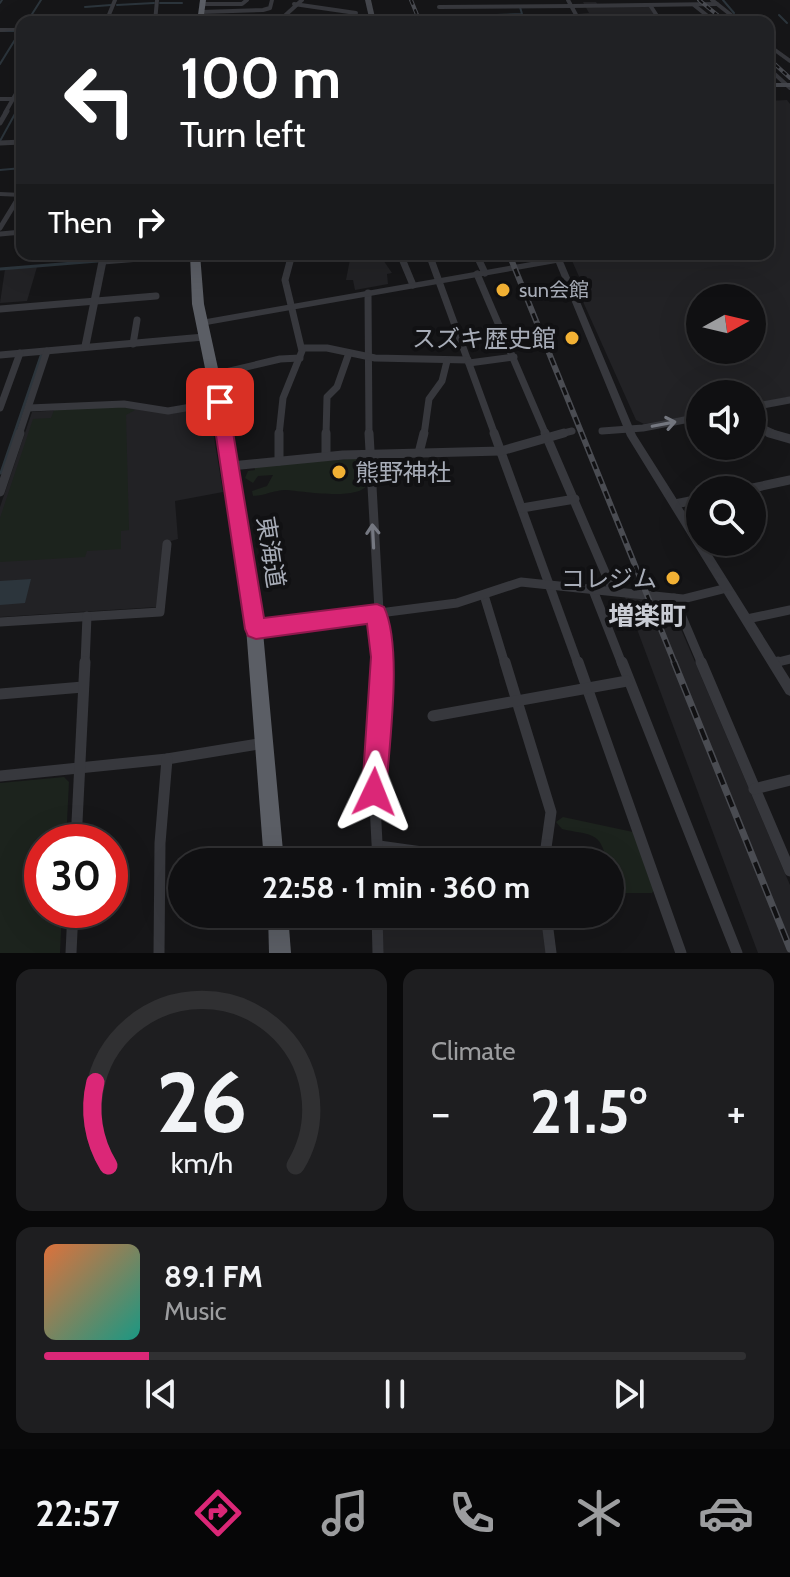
<!DOCTYPE html>
<html lang="en">
<head>
<meta charset="utf-8">
<style>
  body { margin:0; font-family:Cabin,"Noto Sans JP",sans-serif; background:#1e1e20; color:#f1f3f6; height:100vh; display:flex; flex-direction:column; font-size:30px; white-space:nowrap }
  * { box-sizing:border-box; margin:0 }
  p { font-size:26px; color:#9c9d9f }
  .icon { flex:none; width:44px; height:44px; fill:none; stroke:currentColor; stroke-width:2; stroke-linecap:round; stroke-linejoin:round }
  .map { position:relative; height:953px; overflow:hidden }
  .panel { display:flex; flex-direction:column; gap:16px; padding:16px; background:#09090a; flex:1 }
  .panel>* { flex:none }
  .hud { position:absolute; left:16px; top:16px; width:758px; height:244px; border-radius:16px; box-shadow:0 8px 32px #0002,0 0 0 2px #303032; background:#202124; color:#fff; overflow:hidden }
  .needle { width:52px; rotate:82deg }
  .controls { position:absolute; left:686px; top:284px; display:grid; gap:16px }
  .controls a { display:grid; place-items:center; width:80px; height:80px; border-radius:50%; background:#101012; box-shadow:0 8px 32px #0002,0 0 0 2px #303032; font-size:40px }
  .speed { position:absolute; left:24px; top:824px; display:flex; gap:16px; font-size:40px; font-weight:700; text-align:center }
  .speed>* { display:grid; place-content:center; width:104px; height:104px; border-radius:50%; background:#101012; box-shadow:0 8px 32px #0002,0 0 0 2px #303032; line-height:1 }
  .speed .limit { border:12px solid #d22; background:#fff; color:#111 }
  .pin { position:absolute; display:grid; place-items:center; width:68px; height:68px; color:#fff; margin:-34px; border-radius:16px; box-shadow:0 4px 12px #0006 }
  .me { position:absolute; width:88px; margin:-44px; rotate:2deg; stroke-linejoin:round; filter:drop-shadow(0 0 6px #0008) }
  .turn { display:flex; align-items:center; gap:28px; height:168px; padding:0 32px; font-size:36px }
  .turn .icon { width:104px; height:104px; stroke-width:2.5 }
  .turn b { display:block; font-size:56px; line-height:68px }
  .then { display:flex; align-items:center; height:76px; padding:0 32px; background:#0003; gap:16px; font-size:30px }
  .big { font-size:60px; font-weight:700; line-height:1.1 }
  .panel .tile { flex:1; display:flex; flex-direction:column; justify-content:center; gap:12px; min-width:0; padding:0 28px; border-radius:16px; background:#1e1e20 }
  .panel .dial { align-items:center; gap:0 }
  .dial svg { height:208px; overflow:visible; fill:none; stroke:#303032; stroke-width:7; stroke-linecap:round; text-anchor:middle }
  .dial text { fill:#f1f3f6; stroke:none }
  .song { display:flex; align-items:center; gap:24px }
  .cover { width:96px; height:96px; border-radius:12px; background:linear-gradient(135deg,hsl(20 70% 55%),hsl(170 70% 35%)) }
  .played { height:8px; border-radius:4px; background:linear-gradient(90deg,#db2777 15%,#303032 15%) }
  .keys { display:flex; justify-content:space-around; direction:ltr }
  .heat { display:flex; justify-content:space-between; align-items:center; font-size:44px; direction:ltr }
  .panel .tiles { flex:1; display:grid; gap:16px; grid-template-columns:1fr 1fr }
  .tile:last-child { grid-column:span 2 }
  .trip { position:absolute; left:168px; top:848px; width:456px; height:80px; border-radius:40px; background:#101012; box-shadow:0 8px 32px #0002,0 0 0 2px #303032; font-weight:700; line-height:80px; text-align:center }
  .tab-bar { display:flex; height:128px; justify-content:space-around; align-items:center; background:#060607; color:#9c9d9f }
  .tab-bar .icon { width:56px; height:56px }
  .tab-bar .selected { color:#db2777 }
  .tab-bar b { font-size:36px; color:#f1f3f6 }
  .map>svg:first-child { display:block }
  .built { fill:#222225; fill-rule:evenodd }
  .green { fill:#1c231d }
  .water { fill:#2c353c }
  .lines { fill:none; stroke-linecap:round; stroke-linejoin:round }
  .stream-far1 { stroke:#2c353c; stroke-width:2 }
  .stream { stroke:#2c353c; stroke-width:3 }
  .minor-far4 { stroke:#37383d; stroke-width:4 }
  .minor-far3 { stroke:#37383d; stroke-width:5 }
  .minor-far2 { stroke:#37383d; stroke-width:7 }
  .minor-far1 { stroke:#37383d; stroke-width:9 }
  .minor { stroke:#37383d; stroke-width:11 }
  .tertiary { fill:#37383d; fill-rule:evenodd }
  .secondary { fill:#45474d; fill-rule:evenodd }
  .trunk { fill:#5b5e65; fill-rule:evenodd }
  .rail-far2-casing { stroke:#4a4c52; stroke-width:4 }
  .rail-far1-casing { stroke:#4a4c52; stroke-width:6 }
  .rail-casing { stroke:#4a4c52; stroke-width:7 }
  .rail-far2 { stroke:#111113; stroke-width:2; stroke-dasharray:5; stroke-linecap:butt }
  .rail-far1 { stroke:#111113; stroke-width:3; stroke-dasharray:8; stroke-linecap:butt }
  .rail { stroke:#111113; stroke-width:4; stroke-dasharray:12; stroke-linecap:butt }
  .oneway { stroke:#757881 }
  .route { fill:#db2777; stroke:#8e194d; stroke-width:2 }
  .poi-dot { fill:#f2b134; stroke:#111113; stroke-width:3 }
  .labels { text-anchor:middle; dominant-baseline:central; stroke-width:8; stroke-linejoin:round; paint-order:stroke }
  .far-poi-label { font-size:20px; fill:#a8adb8; stroke:#111113; text-anchor:start }
  .poi-label { font-size:24px; fill:#a8adb8; stroke:#111113; text-anchor:end }
  .street-label { font-size:24px; fill:#a8adb8; stroke:#111113 }
  .neighbourhood-label { font-size:26px; font-weight:bold; fill:#c9ccd4; stroke:#111113 }
</style>
</head>
<body>
<div class="map">
<svg width="790" height="953" viewBox="0 0 790 953">
  <rect width="100%" height="100%" fill="#161618"/>
  <!-- built -->
  <g class="built">
    <polygon points="583,2 596,2 599,6 650,7 660,22 582,22 578,14 589,13"/>
    <path d="M787 100 790 104V397L752 404V394H700V414L644 424 636 420 576 286 581 281 569 254H768V101ZM700 298H752V350H700Z"/>
    <polygon points="351,254 379,254 392,273 387,274 388,284 355,290 353,280 346,280"/>
    <polygon points="37,267 27,301 0,303 5,269"/>
    <polygon points="116,406 149,410 209,407 223,492 175,501 178,539 164,543 157,607 0,617 0,507 32,412"/>
    <polygon points="625,597 669,601 790,885 790,953 758,953"/>
    <polygon points="381,914 541,914 547,953 383,953"/>
  </g>
  <!-- green -->
  <g class="green">
    <polygon points="116,406 135,410 126,415 129,530 121,531 121,549 87,551 85,557 0,562 0,518 33,419 51,418 54,410"/>
    <path d="M363 458 366 463 367 485C358 501 302 491 285 490 275 490 263 496 253 496L252 491 267 486 273 475 258 476 253 483 245 478 248 471 255 470 254 466Z"/>
    <polygon points="64,777 69,782 66,842 42,842 42,910 62,910 60,953 0,953 0,783"/>
    <path d="M563 817 633 832 654 890 652 893H617L610 877V862H607C600 830 591 836 562 829L556 822Z"/>
  </g>
  <!-- water -->
  <polygon class="water" points="31,579 25,603 0,605 0,581"/>
  <g class="lines">
    <!-- stream-far1 -->
    <g class="stream-far1">
      <polyline points="723,0 734,13"/>
      <polyline points="0,3 2,0"/>
      <polyline points="160,3 182,3"/>
      <polyline points="117,5 154,3"/>
      <polyline points="85,7 111,5"/>
      <polyline points="779,15 787,23"/>
      <polyline points="673,20 698,20"/>
      <polyline points="498,21 496,15 522,14 520,7"/>
      <polyline points="27,22 41,0"/>
      <polyline points="700,22 698,20 710,19"/>
      <polyline points="0,31 20,31"/>
      <polyline points="0,64 21,30"/>
      <polyline points="0,141 22,101"/>
      <polyline points="0,170 22,168"/>
    </g>
    <!-- stream -->
    <g class="stream">
      <polyline points="0,269 98,261"/>
      <polyline points="1,473 41,356"/>
    </g>
    <!-- minor-far4 -->
    <g class="minor-far4">
      <polyline points="568,0 580,22"/>
      <polyline points="712,0 740,22"/>
      <polyline points="202,4 242,4 247,0"/>
      <polyline points="294,4 356,13"/>
      <polyline points="650,5 661,22"/>
      <polyline points="694,5 715,22"/>
      <polyline points="572,6 717,4"/>
      <polyline points="439,7 572,6"/>
      <polyline points="201,12 263,10 270,8 272,0"/>
      <polyline points="279,21 302,0"/>
      <polyline points="472,21 499,21"/>
      <polyline points="106,22 115,0"/>
      <polyline points="229,22 307,22"/>
      <polyline points="768,45 790,61"/>
      <polyline points="768,68 790,88"/>
      <polyline points="0,99 22,99"/>
      <polyline points="5,113 22,83"/>
    </g>
    <!-- minor-far3 -->
    <g class="minor-far3">
      <polyline points="0,123 7,111"/>
      <polyline points="0,143 22,142"/>
      <polyline points="0,228 22,192"/>
      <polyline points="0,234 22,232"/>
      <polyline points="261,254 267,255"/>
    </g>
    <!-- minor-far2 -->
    <g class="minor-far2">
      <polyline points="261,254 289,259"/>
      <polyline points="400,254 413,285"/>
      <polyline points="429,254 495,435"/>
      <polyline points="476,254 485,273"/>
      <polyline points="103,261 152,257"/>
      <polyline points="477,274 546,435"/>
      <polyline points="368,293 369,435"/>
      <polyline points="0,309 156,296"/>
      <polyline points="133,344 137,320"/>
      <polyline points="302,348 327,348 375,358 468,360"/>
      <polyline points="0,355 204,337"/>
      <polyline points="469,363 514,357"/>
      <polyline points="213,375 280,359 300,358"/>
      <polyline points="752,407 790,400"/>
      <polyline points="0,408 20,353"/>
      <polyline points="29,408 124,404 168,411 220,402"/>
      <polyline points="752,423 777,435"/>
      <polyline points="602,431 643,428 700,417"/>
      <polyline points="19,435 47,351"/>
      <polyline points="279,435 283,398 302,351 285,280 292,254"/>
      <polyline points="326,435 327,397 337,387 349,353"/>
      <polyline points="424,435 429,399 442,381 447,361"/>
      <polyline points="556,435 572,431"/>
    </g>
    <!-- minor-far1 -->
    <g class="minor-far1">
      <polyline points="369,433 382,664"/>
      <polyline points="494,433 578,664"/>
      <polyline points="545,433 613,591"/>
      <polyline points="769,433 790,439"/>
      <polyline points="419,453 424,433"/>
      <polyline points="326,456 326,433"/>
      <polyline points="279,461 279,433"/>
      <polyline points="231,466 343,455 501,451 564,433"/>
      <polyline points="743,490 790,480"/>
      <polyline points="0,492 20,433"/>
      <polyline points="675,504 700,499"/>
      <polyline points="522,508 575,499"/>
      <polyline points="593,590 622,664"/>
      <polyline points="484,595 505,664"/>
      <polyline points="674,598 702,664"/>
      <polyline points="747,619 790,610"/>
      <polyline points="0,622 160,612 167,544"/>
      <polyline points="256,629 457,603 521,582 683,599 727,588"/>
      <polyline points="774,663 790,659"/>
      <polyline points="85,664 87,616"/>
    </g>
    <!-- minor -->
    <g class="minor">
      <polyline points="505,662 551,812 544,862"/>
      <polyline points="578,662 681,953"/>
      <polyline points="622,662 737,953"/>
      <polyline points="701,662 790,871"/>
      <polyline points="774,663 778,662"/>
      <polyline points="0,694 83,687"/>
      <polyline points="433,716 627,681"/>
      <polyline points="0,776 167,759 264,743"/>
      <polyline points="754,789 790,780"/>
      <polyline points="76,842 85,662"/>
      <polyline points="379,846 494,862"/>
      <polyline points="378,862 374,785 382,662"/>
      <polyline points="377,914 378,953"/>
      <polyline points="546,914 551,953"/>
      <polyline points="71,953 73,910"/>
      <polyline points="159,953 160,843 167,759"/>
    </g>
    <!-- tertiary -->
    <g class="tertiary">
      <polygon points="155,0 159,0 157,22 153,22"/>
      <polygon points="0,28 22,28 22,30 0,32"/>
      <polygon points="0,192 22,193 22,197 0,196"/>
      <polygon points="100,254 108,254 89,348 85,351 81,348"/>
      <polygon points="552,254 560,254 636,435 700,536 700,542 704,542 790,679 790,696 786,694 627,436 556,263 201,326 197,323 201,320 554,258"/>
    </g>
    <!-- secondary -->
    <g class="secondary">
      <polygon points="365,0 371,0 376,22 370,22"/>
      <rect x="768" y="83" width="22" height="4"/>
    </g>
    <!-- trunk -->
    <g class="trunk">
      <polygon points="200,0 206,0 203,22 197,22"/>
      <polygon points="190,254 200,254 204,304 234,442 259,588 284,862 264,862 243,588 220,442 192,304"/>
      <polygon points="268,914 288,914 291,953 269,953"/>
    </g>
    <!-- rail-far2 casing -->
    <g class="rail-far2-casing">
      <g id="rail-far2">
        <polyline points="411,0 420,22"/>
        <polyline points="699,0 726,22"/>
        <polyline points="768,58 790,78"/>
      </g>
    </g>
    <!-- rail-far1 casing -->
    <g class="rail-far1-casing">
      <polyline id="rail-far1" points="509,254 675,664"/>
    </g>
    <!-- rail casing -->
    <g class="rail-casing">
      <polyline id="rail" points="674,662 790,949"/>
    </g>
    <!-- rail-far2 -->
    <use href="#rail-far2" class="rail-far2"/>
    <!-- rail-far1 -->
    <use href="#rail-far1" class="rail-far1"/>
    <!-- rail -->
    <use href="#rail" class="rail"/>
  </g>
  <!-- one-way arrows -->
  <defs><path id="oneway-shaft" d="M-6 0H5M1.5-3L5.5 0L1.5 3" fill="none" stroke-width="1.6" stroke-linecap="round" stroke-linejoin="round" transform="scale(2)"/></defs>
  <g class="oneway">
    <use href="#oneway-shaft" transform="translate(664 424) rotate(-11)"/>
    <use href="#oneway-shaft" transform="translate(373 536) rotate(-93)"/>
  </g>
  <!-- route -->
  <path class="route" d="M220 396 228 402 264 618 377 604 384 607C403 647 389 745 386 792L383 801 374 805 365 801 362 792 371 657 367 624 256 639 248 636 245 629 211 402Z"/>
  <!-- markers -->
  <g class="poi-dot">
    <circle cx="503" cy="290" r="8"/>
    <circle cx="572" cy="338" r="8"/>
    <circle cx="339" cy="472" r="8"/>
    <circle cx="673" cy="578" r="8"/>
  </g>
  <g class="labels">
    <!-- far-poi labels -->
    <g class="far-poi-label">
      <text x="519" y="290">sun会館</text>
    </g>
    <!-- poi labels -->
    <g class="poi-label">
      <text x="556" y="338">スズキ歴史館</text>
      <text x="355" y="472" text-anchor="start">熊野神社</text>
      <text x="657" y="578">コレジム</text>
    </g>
    <!-- street labels -->
    <g class="street-label">
      <text transform="translate(271 552) rotate(81)">東海道</text>
    </g>
    <!-- neighbourhood labels -->
    <g class="neighbourhood-label">
      <text x="647" y="616">増楽町</text>
    </g>
  </g>
</svg>
<div class="controls">
<a><svg class="needle" viewBox="-14 -14 28 28"><path d="M0-13l5 13h-10z" fill="#e53935"/><path d="M0 13l5-13h-10z" fill="#9c9d9f"/></svg></a>
<a><svg class="icon" aria-label="sound" viewBox="0 0 24 24"><path d="M4 9h4l5-4v14l-5-4H4zM17 9q2 3 0 6"/></svg></a>
<a><svg class="icon" aria-label="search" viewBox="0 0 24 24"><circle cx="10" cy="10" r="6"/><path d="M15 15l6 6"/></svg></a>
</div>
<div class="speed"><div class="limit">30</div></div>
<div class="pin" style="left:220px;top:402px;background:#d93025"><svg class="icon" aria-label="arrive" viewBox="0 0 24 24"><path d="M6 21V4h12l-3 4 3 4H6"/></svg></div>
<svg class="me" style="left:374px;top:792px" viewBox="-20 -20 40 40"><path d="M0-17L14 15 0 8-14 15z" fill="#db2777" stroke="#fff" stroke-width="4"/></svg>
<div class="trip">22:58 · 1 min · 360 m</div>
<div class="hud">
<div class="turn"><svg class="icon" aria-label="left" viewBox="0 0 24 24"><path d="M17 20v-9H6M10 6l-5 5 5 5"/></svg><div><b>100 m</b>Turn left</div></div>
<div class="then">Then<svg class="icon" aria-label="right" viewBox="0 0 24 24"><path d="M7 20v-9h11M14 6l5 5-5 5"/></svg></div>
</div>
</div>
<section class="panel">
<div class="tiles">
<div class="tile dial"><svg viewBox="0 0 100 80">
<path d="M14 69A42 42 0 1 1 86 69"/>
<path d="M14 69A42 42 0 0 1 9 37" stroke="#db2777"/>
<text x="50" y="56" font-size="32" font-weight="700">26</text>
<text x="50" y="72" font-size="11">km/h</text>
</svg></div>
<div class="tile"><p>Climate</p>
<div class="heat"><a>−</a><b class="big">21.5°</b><a>+</a></div>
</div>
<div class="tile">
<div class="song"><i class="cover"></i><div><b>89.1 FM</b><p>Music</p></div></div>
<div class="played"></div>
<div class="keys"><svg class="icon" aria-label="previous" viewBox="0 0 24 24"><path d="M18 5L8 12l10 7zM5 5v14"/></svg><svg class="icon" aria-label="pause" viewBox="0 0 24 24"><path d="M8 5v14M16 5v14"/></svg><svg class="icon" aria-label="next" viewBox="0 0 24 24"><path d="M6 5l10 7-10 7zM19 5v14"/></svg></div>
</div>
</div>
</section>
<nav class="tab-bar">
<b>22:57</b>
<svg class="icon selected" aria-label="directions" viewBox="0 0 24 24"><path d="M12 3l9 9-9 9-9-9zM9 14v-3h6M13 9l2 2-2 2"/></svg>
<svg class="icon" aria-label="music" viewBox="0 0 24 24"><path d="M9 18V5l10-2v13"/><circle cx="6" cy="18" r="3"/><circle cx="16" cy="16" r="3"/></svg>
<svg class="icon" aria-label="phone" viewBox="0 0 24 24"><path d="M5 4h4l2 5-3 2q2 4 5 5l2-3 5 2v4C11 20 4 13 5 4z"/></svg>
<svg class="icon" aria-label="climate" viewBox="0 0 24 24"><path d="M12 3v18M4 7l16 10M4 17L20 7"/></svg>
<svg class="icon" aria-label="car" viewBox="0 0 24 24"><path d="M5 17H2v-5l4-1 3-4h7l3 4 3 1v5h-3M9 17h6M6 11h13"/><circle cx="7" cy="17" r="2"/><circle cx="17" cy="17" r="2"/></svg>
</nav>
</body>
</html>
